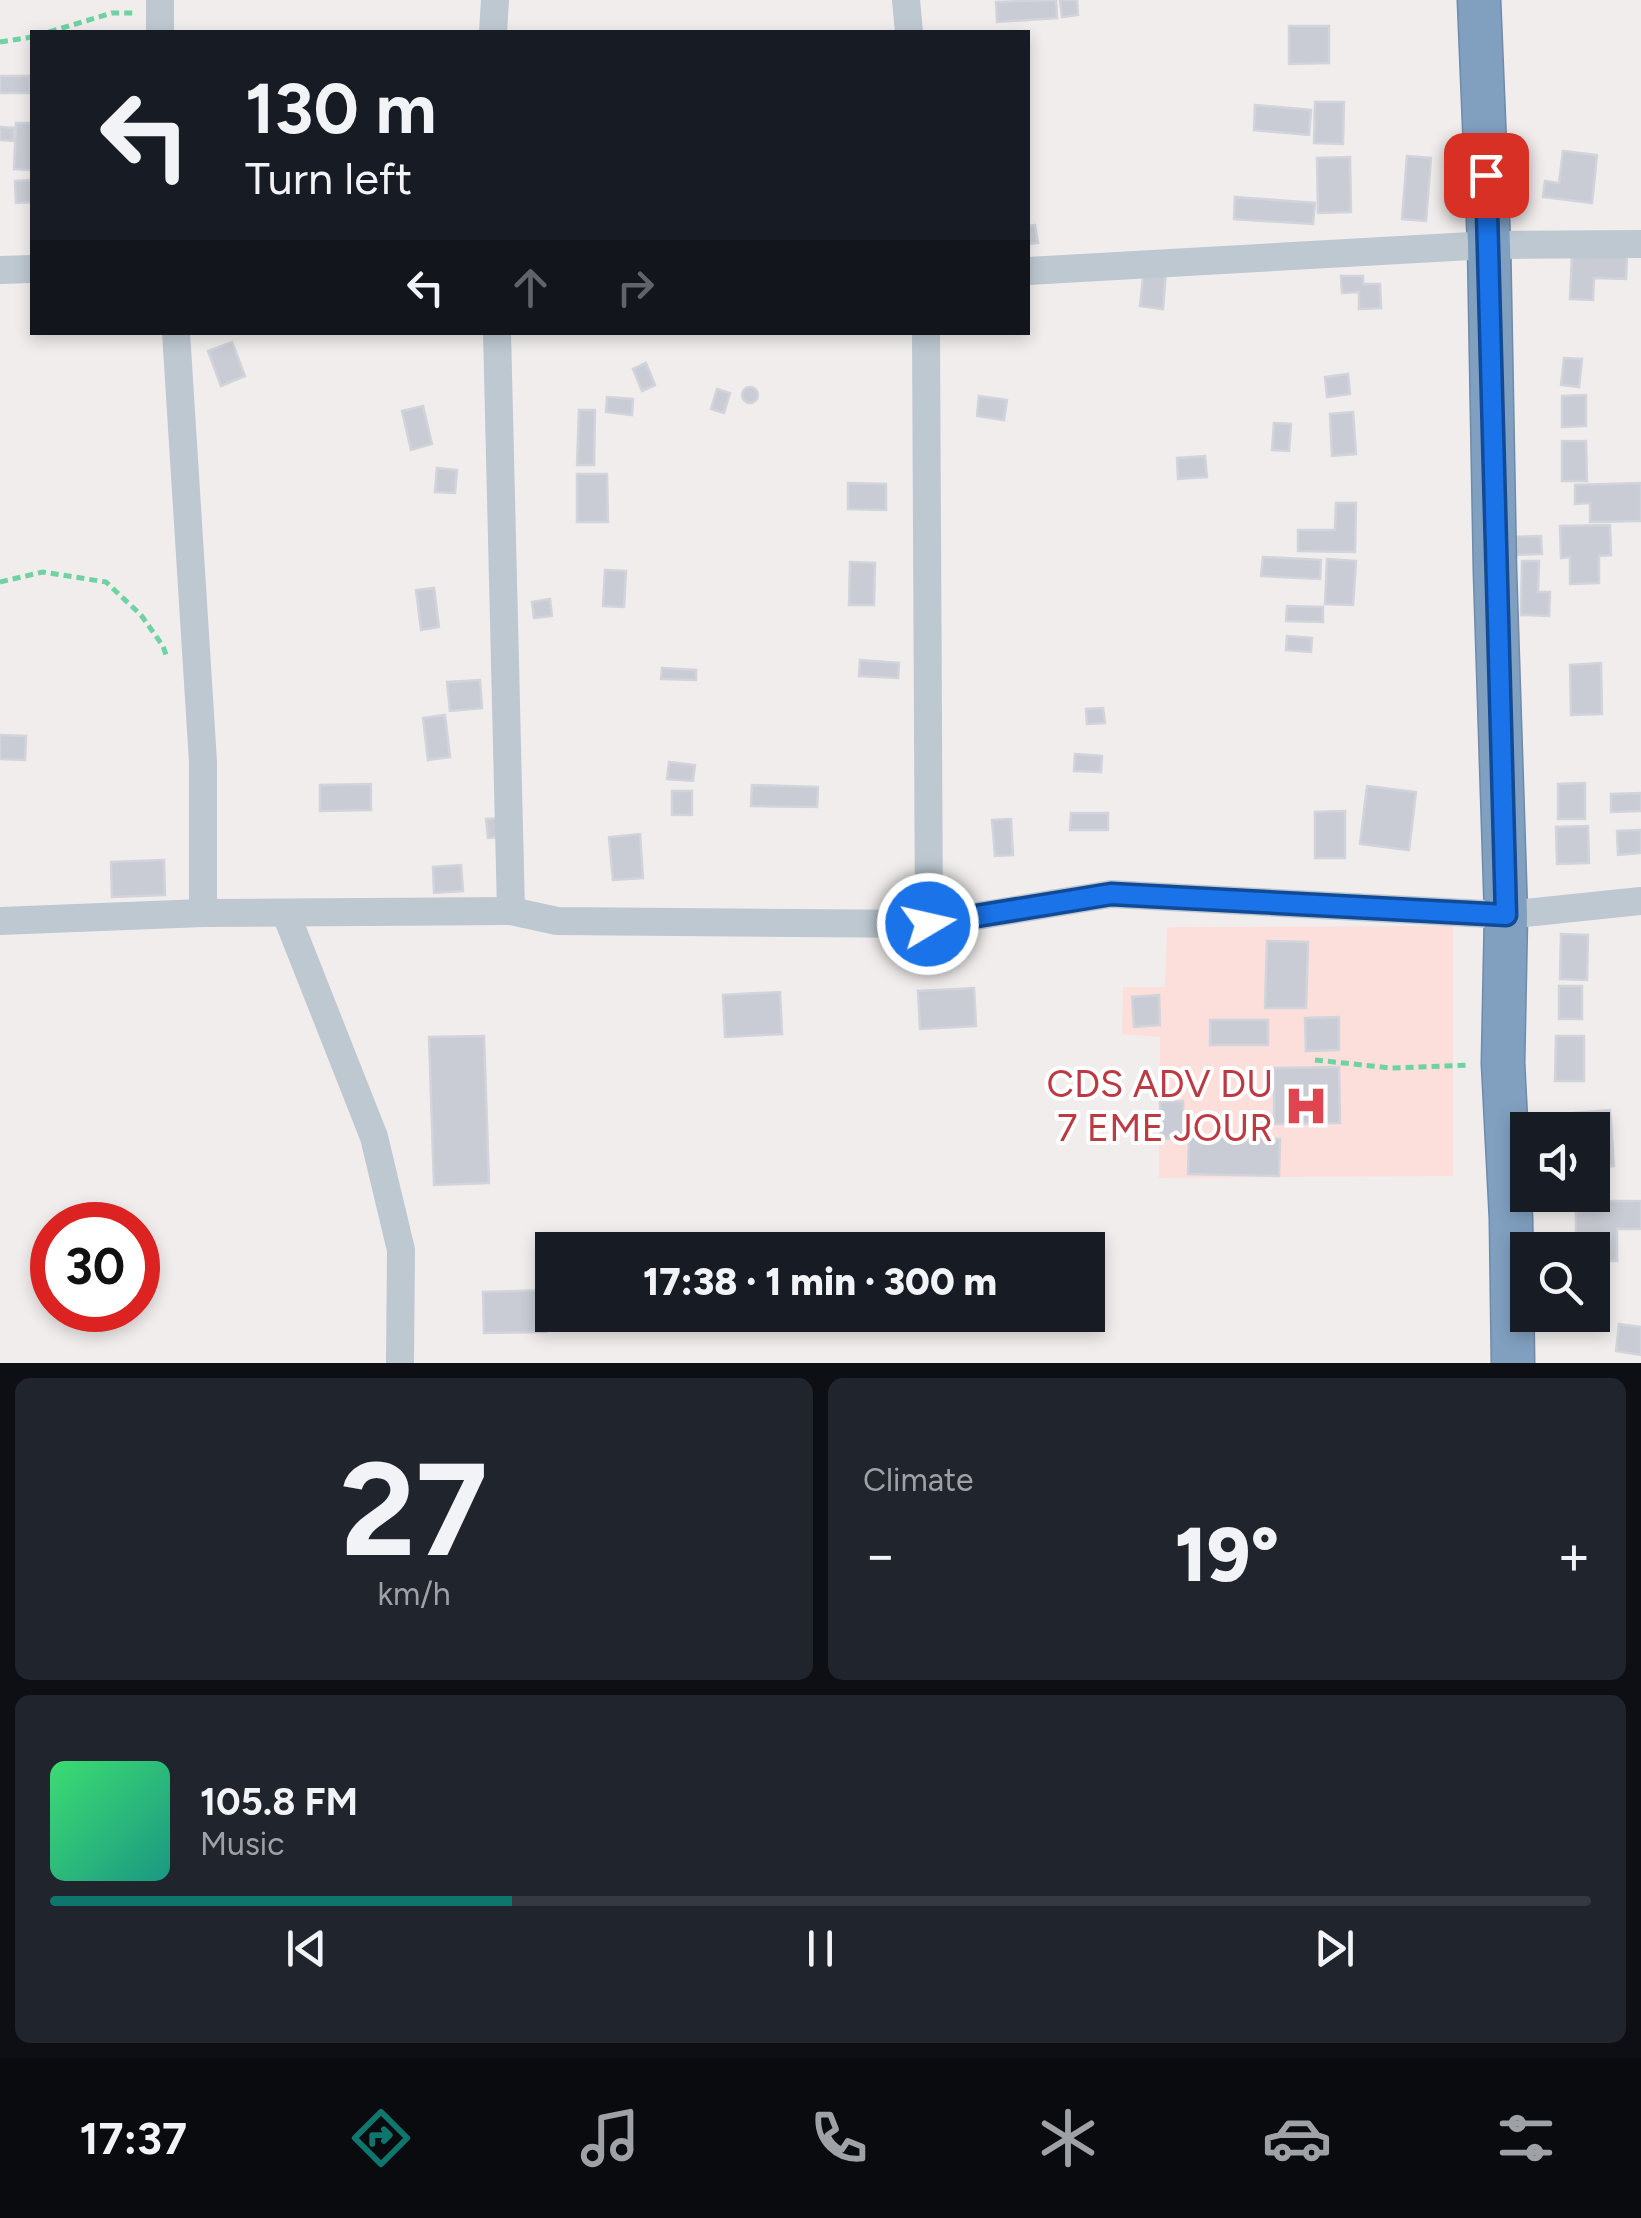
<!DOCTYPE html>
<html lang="en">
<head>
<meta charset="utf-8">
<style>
  body { margin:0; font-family:Figtree,sans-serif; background:#20242c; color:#f1f3f6; height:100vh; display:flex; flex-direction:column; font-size:38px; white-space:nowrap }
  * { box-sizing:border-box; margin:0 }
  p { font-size:32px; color:#9ea1a6 }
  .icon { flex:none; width:55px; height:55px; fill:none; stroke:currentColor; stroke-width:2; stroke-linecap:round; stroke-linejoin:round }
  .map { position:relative; height:1363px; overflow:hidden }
  .panel { display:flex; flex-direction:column; gap:15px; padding:15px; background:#0d0f14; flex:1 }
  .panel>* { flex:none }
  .guide { position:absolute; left:30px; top:30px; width:1000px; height:305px; border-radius:0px; box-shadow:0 5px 15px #0003; background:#171b24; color:#f1f3f6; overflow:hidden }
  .tools { position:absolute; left:1510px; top:1112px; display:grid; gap:20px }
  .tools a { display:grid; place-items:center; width:100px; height:100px; border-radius:0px; background:#171b24; box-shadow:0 5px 15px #0003; font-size:50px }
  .speed { position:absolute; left:30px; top:1202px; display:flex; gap:20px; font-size:50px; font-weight:700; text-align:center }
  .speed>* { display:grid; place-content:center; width:130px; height:130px; border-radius:50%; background:#171b24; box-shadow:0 5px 15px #0003; line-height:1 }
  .speed .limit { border:15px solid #d22; background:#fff; color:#111 }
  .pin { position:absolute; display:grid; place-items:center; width:85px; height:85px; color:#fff; margin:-42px; border-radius:20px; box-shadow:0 5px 15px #0006 }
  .me { position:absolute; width:110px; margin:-55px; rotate:81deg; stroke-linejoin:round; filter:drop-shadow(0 0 8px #0008) }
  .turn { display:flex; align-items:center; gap:35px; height:210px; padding:0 50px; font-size:45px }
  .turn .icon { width:130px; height:130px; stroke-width:2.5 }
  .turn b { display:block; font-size:70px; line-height:85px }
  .lanes { display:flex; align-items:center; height:95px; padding:0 50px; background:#0003; justify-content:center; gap:50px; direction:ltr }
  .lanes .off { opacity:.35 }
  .big { font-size:75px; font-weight:800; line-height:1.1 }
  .panel .tile { flex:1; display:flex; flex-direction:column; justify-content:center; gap:15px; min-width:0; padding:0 35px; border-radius:15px; background:#20242c }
  .panel .dial { align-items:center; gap:0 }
  .dial b { font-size:130px; line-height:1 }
  .song { display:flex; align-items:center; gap:30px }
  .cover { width:120px; height:120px; border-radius:15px; background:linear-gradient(135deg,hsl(140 70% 55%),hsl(170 70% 35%)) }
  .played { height:10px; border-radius:5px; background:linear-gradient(90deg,#0f766e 30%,#363941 30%) }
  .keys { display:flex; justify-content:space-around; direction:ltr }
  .heat { display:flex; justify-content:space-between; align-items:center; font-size:55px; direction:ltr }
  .panel .tiles { flex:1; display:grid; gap:15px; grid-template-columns:1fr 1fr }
  .tile:last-child { grid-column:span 2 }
  .trip { position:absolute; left:535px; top:1232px; width:570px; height:100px; border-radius:0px; background:#171b24; box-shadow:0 5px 15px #0003; font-weight:800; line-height:100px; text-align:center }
  .tab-bar { display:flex; height:160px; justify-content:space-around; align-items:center; background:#090b0e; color:#9ea1a6 }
  .tab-bar .icon { width:70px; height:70px }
  .tab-bar .selected { color:#0f766e }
  .tab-bar b { font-size:45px; color:#f1f3f6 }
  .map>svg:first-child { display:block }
  .medical { fill:#fcdedb }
  .building { fill:#c9ccd4; stroke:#d1d4da; stroke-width:2.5 }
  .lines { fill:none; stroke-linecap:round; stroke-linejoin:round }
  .highway-casing { stroke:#6d8bac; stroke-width:45 }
  .path { stroke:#6ed2a1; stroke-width:5; stroke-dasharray:8 5; stroke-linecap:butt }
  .minor { stroke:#bdc8d1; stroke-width:28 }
  .highway { stroke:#81a0c0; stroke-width:42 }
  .route-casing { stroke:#114b97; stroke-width:25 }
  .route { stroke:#1a73e8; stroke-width:18 }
  .labels { text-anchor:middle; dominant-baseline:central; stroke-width:8; stroke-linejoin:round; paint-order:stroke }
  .health-label { font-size:38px; fill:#be3a42; stroke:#fff; text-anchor:end }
</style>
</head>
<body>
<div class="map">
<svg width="1641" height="1363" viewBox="0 0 1641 1363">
  <rect width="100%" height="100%" fill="#f1eded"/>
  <!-- medical -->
  <polygon class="medical" points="1453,926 1453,1176 1159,1178 1160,1037 1122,1034 1123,987 1165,987 1167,927"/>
  <!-- building -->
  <g class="building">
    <polygon points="1056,0 1057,18 997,22 996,2"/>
    <polygon points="1060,0 1077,0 1078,15 1062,17"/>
    <polygon points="1289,26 1329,26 1329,63 1289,64"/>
    <rect x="0" y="76" width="29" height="17"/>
    <polygon points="1315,102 1344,102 1343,144 1314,143"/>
    <polygon points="1255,105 1311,110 1309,135 1254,130"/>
    <polygon points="16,123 32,123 32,170 14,169"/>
    <polygon points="0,127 14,128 14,141 0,140"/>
    <polygon points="1563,151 1597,155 1592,203 1543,197 1545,181 1559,183"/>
    <polygon points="1407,156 1431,158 1426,221 1402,219"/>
    <polygon points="1350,157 1351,212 1318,213 1317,158"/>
    <polygon points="32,180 32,202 16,203 15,181"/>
    <polygon points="1235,197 1315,203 1313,224 1234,219"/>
    <polygon points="1035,225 1038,243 1028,244 1028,226"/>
    <polygon points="1572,254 1627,256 1626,279 1594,278 1593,300 1570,299"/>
    <polygon points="1144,269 1166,271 1163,309 1140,306"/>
    <polygon points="1341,276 1363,276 1363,284 1380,284 1381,308 1359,309 1359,292 1342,293"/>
    <polygon points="232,342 245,376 221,386 208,351"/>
    <polygon points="1564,358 1582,359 1579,387 1561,385"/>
    <polygon points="646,363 655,385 642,391 633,369"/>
    <polygon points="1348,374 1350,394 1327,397 1325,377"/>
    <circle cx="750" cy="395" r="8"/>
    <polygon points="717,389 730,393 724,413 711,409"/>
    <polygon points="1586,395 1586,426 1562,427 1562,396"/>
    <polygon points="979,396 1007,400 1004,420 977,416"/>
    <polygon points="607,397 633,399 632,415 606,412"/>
    <polygon points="423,406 432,444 411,450 402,411"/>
    <polygon points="579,410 595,410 594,465 577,465"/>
    <polygon points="1353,412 1356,454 1332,456 1330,414"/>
    <polygon points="1274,423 1291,424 1289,451 1272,450"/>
    <polygon points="1562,441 1586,441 1587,481 1562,481"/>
    <polygon points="1205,456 1207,477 1178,479 1177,458"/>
    <polygon points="437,468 457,470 455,493 435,492"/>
    <polygon points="577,474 607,474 608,522 577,522"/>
    <polygon points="848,483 886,484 886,510 848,509"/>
    <polygon points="1641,483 1641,521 1590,522 1590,503 1575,504 1575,485"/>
    <polygon points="1336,503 1356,503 1355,552 1298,551 1298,530 1335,530"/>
    <polygon points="1610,525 1611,555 1599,556 1599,583 1570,584 1570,557 1561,558 1560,526"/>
    <polygon points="1541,536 1542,554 1505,555 1505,537"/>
    <polygon points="1263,557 1321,560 1320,579 1261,576"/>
    <polygon points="1327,559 1356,561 1353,605 1325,604"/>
    <polygon points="1522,561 1539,561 1538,592 1550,592 1549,616 1521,615"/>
    <polygon points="850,562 875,563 874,605 849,605"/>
    <polygon points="605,570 626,571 624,607 603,606"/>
    <polygon points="434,588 439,627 421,630 416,590"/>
    <polygon points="550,599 552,616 534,618 532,602"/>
    <polygon points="1287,606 1323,607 1323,622 1286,621"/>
    <polygon points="1287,636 1312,638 1311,652 1286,650"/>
    <polygon points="860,660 899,663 898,678 859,676"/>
    <polygon points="1601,663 1602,714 1571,715 1570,665"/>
    <polygon points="662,668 696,670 696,680 661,679"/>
    <polygon points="480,680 482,708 450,711 447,682"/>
    <polygon points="1103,708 1105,723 1087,724 1086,709"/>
    <polygon points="445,715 450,757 428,760 423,718"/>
    <polygon points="0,735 26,736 25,760 0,759"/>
    <polygon points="1075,754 1102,756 1101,772 1074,771"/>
    <polygon points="669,762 695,765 693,781 667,779"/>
    <polygon points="1585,783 1585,819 1558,819 1558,784"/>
    <polygon points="371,784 371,810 320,811 320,785"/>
    <polygon points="752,785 818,787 817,807 751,806"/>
    <polygon points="1367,786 1416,792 1409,850 1360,844"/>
    <rect x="672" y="791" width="20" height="24"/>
    <polygon points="1641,793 1641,811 1611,812 1611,794"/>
    <polygon points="1345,811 1345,858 1315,858 1315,812"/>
    <polygon points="1071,813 1108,813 1108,830 1070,830"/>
    <polygon points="500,818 501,837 488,838 486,819"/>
    <polygon points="1011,819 1013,855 995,856 992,820"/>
    <polygon points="1588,826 1589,863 1557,864 1556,827"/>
    <polygon points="1641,830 1641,853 1618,855 1617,831"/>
    <polygon points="640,834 643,878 613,880 609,837"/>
    <polygon points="164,860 165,895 112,897 111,862"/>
    <polygon points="461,865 463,891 434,893 433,867"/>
    <polygon points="1561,934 1588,935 1587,980 1560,979"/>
    <polygon points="1267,941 1308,942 1306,1008 1265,1008"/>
    <rect x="1559" y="986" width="23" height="33"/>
    <polygon points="974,988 976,1026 920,1029 918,991"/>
    <polygon points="780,992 782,1034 725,1037 723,995"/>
    <polygon points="1159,995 1160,1025 1134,1027 1132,997"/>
    <polygon points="1339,1017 1339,1050 1306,1051 1305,1018"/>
    <rect x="1210" y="1020" width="58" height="25"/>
    <polygon points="484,1036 489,1183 434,1185 429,1037"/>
    <polygon points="1556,1036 1584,1036 1584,1081 1555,1081"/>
    <polygon points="1339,1067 1340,1123 1274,1124 1274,1068"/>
    <polygon points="1183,1101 1184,1138 1161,1139 1160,1102"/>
    <polygon points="1610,1110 1614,1166 1592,1168 1592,1130 1575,1130 1574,1113"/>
    <polygon points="1189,1136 1280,1139 1279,1176 1188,1174"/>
    <polygon points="1576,1201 1641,1201 1641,1229 1617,1229 1617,1261 1592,1261 1592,1250 1576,1250"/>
    <polygon points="546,1290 546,1332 484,1333 483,1292"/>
    <polygon points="1619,1324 1641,1327 1641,1355 1616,1351"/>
  </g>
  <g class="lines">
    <!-- highway casing -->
    <g class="highway-casing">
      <polyline id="highway" points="1479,0 1489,245 1495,571 1506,915 1503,1063 1511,1219 1513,1363"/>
    </g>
    <!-- path -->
    <g class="path">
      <polyline points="49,32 112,13 133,13"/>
      <polyline points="0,42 32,37"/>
      <polyline points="0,582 43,572 106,582 141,615 163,646 166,655"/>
      <polyline points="1315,1060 1391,1068 1470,1065"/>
    </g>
    <!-- minor -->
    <g class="minor">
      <polyline points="906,0 909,32"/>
      <polyline points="160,32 160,0"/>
      <polyline points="493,32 495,0"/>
      <polyline points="0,270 32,269"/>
      <polyline points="1028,271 1489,245 1641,244"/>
      <polyline points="176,332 203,762 203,913"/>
      <polyline points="497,332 511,911"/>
      <polyline points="926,332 929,924"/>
      <polyline points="286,914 374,1137 401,1250 400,1363"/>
      <polyline points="0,921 203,913 511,911 557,921 929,924 1111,894 1506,915 1641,901"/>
    </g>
    <!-- highway -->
    <use href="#highway" class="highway"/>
  </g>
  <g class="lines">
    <!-- route casing -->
    <g class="route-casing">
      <polyline id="route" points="928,924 1111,894 1506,915 1486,175"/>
    </g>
    <!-- route -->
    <use href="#route" class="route"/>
  </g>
  <!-- icons -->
  <defs>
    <g id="hospital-bare" transform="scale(3.45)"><path d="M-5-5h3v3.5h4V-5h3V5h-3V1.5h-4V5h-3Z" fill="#e0444e" stroke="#fff" stroke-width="2.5" paint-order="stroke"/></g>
  </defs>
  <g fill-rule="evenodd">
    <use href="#hospital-bare" x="1306" y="1106"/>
  </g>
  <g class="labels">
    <!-- health labels -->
    <g class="health-label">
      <text x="1273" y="1084">CDS ADV DU<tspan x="1273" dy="44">7 EME JOUR</tspan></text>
    </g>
  </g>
</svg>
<div class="tools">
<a><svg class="icon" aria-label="sound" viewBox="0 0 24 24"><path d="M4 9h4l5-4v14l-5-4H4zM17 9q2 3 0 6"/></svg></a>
<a><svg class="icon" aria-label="search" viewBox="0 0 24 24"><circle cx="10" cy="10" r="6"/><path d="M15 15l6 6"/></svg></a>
</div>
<div class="speed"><div class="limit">30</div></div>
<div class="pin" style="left:1486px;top:175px;background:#d93025"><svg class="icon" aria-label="arrive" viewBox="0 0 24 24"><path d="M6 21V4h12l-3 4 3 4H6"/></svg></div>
<svg class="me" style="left:928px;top:924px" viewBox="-20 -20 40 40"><circle r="17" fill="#1a73e8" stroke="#fff" stroke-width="3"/><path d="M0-11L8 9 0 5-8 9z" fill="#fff"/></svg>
<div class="trip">17:38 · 1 min · 300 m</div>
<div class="guide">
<div class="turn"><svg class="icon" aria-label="left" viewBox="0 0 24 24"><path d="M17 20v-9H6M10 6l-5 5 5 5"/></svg><div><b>130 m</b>Turn left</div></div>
<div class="lanes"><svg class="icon" aria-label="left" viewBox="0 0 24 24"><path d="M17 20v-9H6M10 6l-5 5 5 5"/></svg><svg class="icon off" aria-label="ahead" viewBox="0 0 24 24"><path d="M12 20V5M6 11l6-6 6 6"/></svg><svg class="icon off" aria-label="right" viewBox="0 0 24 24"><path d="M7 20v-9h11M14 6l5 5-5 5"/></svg></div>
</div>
</div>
<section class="panel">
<div class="tiles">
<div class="tile dial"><b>27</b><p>km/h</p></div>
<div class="tile"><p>Climate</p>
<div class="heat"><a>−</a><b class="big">19°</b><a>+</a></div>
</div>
<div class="tile">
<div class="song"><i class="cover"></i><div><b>105.8 FM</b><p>Music</p></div></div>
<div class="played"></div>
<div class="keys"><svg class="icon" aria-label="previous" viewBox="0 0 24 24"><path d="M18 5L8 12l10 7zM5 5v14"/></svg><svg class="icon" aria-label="pause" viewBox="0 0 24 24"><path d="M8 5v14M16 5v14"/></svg><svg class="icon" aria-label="next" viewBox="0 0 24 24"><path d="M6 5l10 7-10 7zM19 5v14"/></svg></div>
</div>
</div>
</section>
<nav class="tab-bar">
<b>17:37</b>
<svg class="icon selected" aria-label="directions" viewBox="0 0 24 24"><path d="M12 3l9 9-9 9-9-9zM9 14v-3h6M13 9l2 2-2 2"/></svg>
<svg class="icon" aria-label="music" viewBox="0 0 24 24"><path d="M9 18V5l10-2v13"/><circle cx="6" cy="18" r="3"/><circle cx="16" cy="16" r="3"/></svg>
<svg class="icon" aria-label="phone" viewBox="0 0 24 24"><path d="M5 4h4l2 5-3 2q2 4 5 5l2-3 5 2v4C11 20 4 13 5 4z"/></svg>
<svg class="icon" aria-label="climate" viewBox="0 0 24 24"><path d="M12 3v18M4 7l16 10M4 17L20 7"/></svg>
<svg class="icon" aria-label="car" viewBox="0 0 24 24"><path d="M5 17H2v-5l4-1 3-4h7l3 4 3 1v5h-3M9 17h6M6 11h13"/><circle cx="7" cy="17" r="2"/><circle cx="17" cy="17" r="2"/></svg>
<svg class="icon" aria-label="filters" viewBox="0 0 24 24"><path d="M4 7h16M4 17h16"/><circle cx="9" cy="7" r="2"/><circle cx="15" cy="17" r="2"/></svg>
</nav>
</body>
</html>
